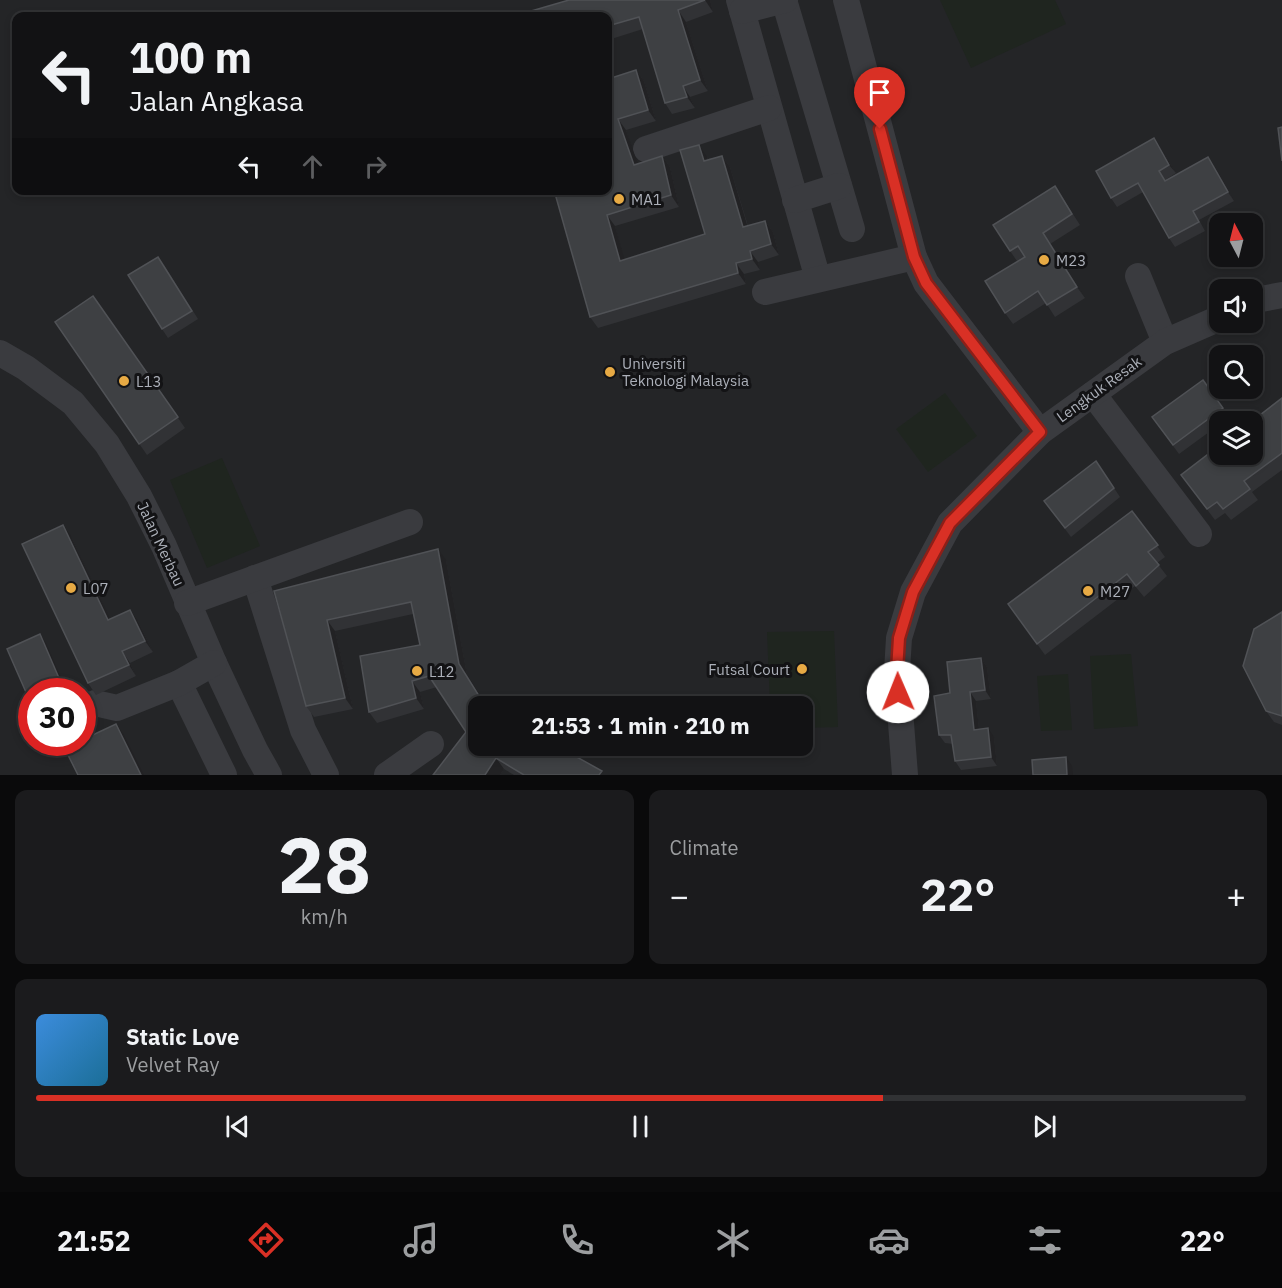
<!DOCTYPE html>
<html lang="en">
<head>
<meta charset="utf-8">
<style>
  body { margin:0; font-family:"IBM Plex Sans",sans-serif; background:#1b1b1d; color:#f1f3f6; height:100vh; display:flex; flex-direction:column; font-size:22px; white-space:nowrap }
  * { box-sizing:border-box; margin:0 }
  p { font-size:20px; color:#9c9ea0 }
  .icon { flex:none; width:33px; height:33px; fill:none; stroke:currentColor; stroke-width:2; stroke-linecap:round; stroke-linejoin:round }
  .map { position:relative; height:775px; overflow:hidden }
  .panel { display:flex; flex-direction:column; gap:15px; padding:15px; background:#0a0a0b; flex:1 }
  .panel>* { flex:none }
  .hud { position:absolute; left:12px; top:12px; width:600px; height:183px; border-radius:12px; box-shadow:0 3px 9px #0003,0 0 0 2px #313234; background:#121214; color:#f1f3f6; overflow:hidden }
  .needle { width:39px; rotate:353deg }
  .controls { position:absolute; left:1209px; top:213px; display:grid; gap:12px }
  .controls a { display:grid; place-items:center; width:54px; height:54px; border-radius:12px; background:#121214; box-shadow:0 3px 9px #0003,0 0 0 2px #313234; font-size:30px }
  .speed { position:absolute; left:18px; top:678px; display:flex; gap:12px; font-size:30px; font-weight:700; text-align:center }
  .speed>* { display:grid; place-content:center; width:78px; height:78px; border-radius:50%; background:#121214; box-shadow:0 3px 9px #0003,0 0 0 2px #313234; line-height:1 }
  .speed .limit { border:9px solid #d22; background:#fff; color:#111 }
  .pin { position:absolute; display:grid; place-items:center; width:51px; height:51px; color:#fff; margin:-62px -26px; border-radius:50% 50% 50% 0; rotate:-45deg; box-shadow:0 0 6px #0007 }
  .pin .icon { rotate:45deg }
  .me { position:absolute; width:66px; margin:-33px; rotate:359deg; stroke-linejoin:round; filter:drop-shadow(0 0 4px #0008) }
  .turn { display:flex; align-items:center; gap:21px; height:126px; padding:0 18px; font-size:27px }
  .turn .icon { width:78px; height:78px; stroke-width:2.5 }
  .turn b { display:block; font-size:42px; line-height:51px }
  .lanes { display:flex; align-items:center; height:57px; padding:0 18px; background:#0003; justify-content:center; gap:30px; direction:ltr }
  .lanes .off { opacity:.35 }
  .big { font-size:45px; font-weight:800; line-height:1.1 }
  .panel .tile { flex:1; display:flex; flex-direction:column; justify-content:center; gap:9px; min-width:0; padding:0 21px; border-radius:12px; background:#1b1b1d }
  .panel .dial { align-items:center; gap:0 }
  .dial b { font-size:78px; line-height:1 }
  .song { display:flex; align-items:center; gap:18px }
  .cover { width:72px; height:72px; border-radius:9px; background:linear-gradient(135deg,hsl(210 70% 55%),hsl(200 70% 35%)) }
  .played { height:6px; border-radius:3px; background:linear-gradient(90deg,#d93025 70%,#313234 70%) }
  .keys { display:flex; justify-content:space-around; direction:ltr }
  .heat { display:flex; justify-content:space-between; align-items:center; font-size:33px; direction:ltr }
  .panel .tiles { flex:1; display:grid; gap:15px; grid-template-columns:1fr 1fr }
  .tile:last-child { grid-column:span 2 }
  .trip { position:absolute; left:468px; top:696px; width:345px; height:60px; border-radius:12px; background:#121214; box-shadow:0 3px 9px #0003,0 0 0 2px #313234; font-weight:800; line-height:60px; text-align:center }
  .dock { display:flex; height:96px; justify-content:space-around; align-items:center; background:#070708; color:#9c9ea0 }
  .dock .icon { width:42px; height:42px }
  .dock .current { color:#d93025 }
  .dock b { font-size:27px; color:#f1f3f6 }
  .map>svg:first-child { display:block }
  .built { fill:#242527; fill-rule:evenodd }
  .green { fill:#1f251f }
  .lines { fill:none; stroke-linecap:round; stroke-linejoin:round }
  .minor { stroke:#3a3b3f; stroke-width:26 }
  .wall { fill:#313235 }
  .shaded-wall { fill:#222224 }
  .building { fill:#3e4043; stroke:#505256; stroke-width:1.5 }
  .route-casing { stroke:#8d1f18; stroke-width:15 }
  .route { stroke:#d93025; stroke-width:10 }
  .poi-dot { fill:#e7aa44; stroke:#131315; stroke-width:2 }
  .labels { text-anchor:middle; dominant-baseline:central; stroke-width:6; stroke-linejoin:round; paint-order:stroke }
  .poi-label { font-size:15px; fill:#acb0b9; stroke:#131315; text-anchor:start }
  .street-label { font-size:15px; fill:#acb0b9; stroke:#131315 }
</style>
</head>
<body>
<div class="map">
<svg width="1282" height="775" viewBox="0 0 1282 775">
  <rect width="100%" height="100%" fill="#18181a"/>
  <!-- built -->
  <path class="built" d="M0 0H1282V775H0ZM16 16H608V190H16ZM1220 224H1252V256H1220ZM1220 290H1252V322H1220ZM1220 356H1252V388H1220ZM1220 422H1252V454H1220ZM32 692H82V742H32ZM478 706H802V746H478Z"/>
  <!-- green -->
  <g class="green">
    <polygon points="940,0 1055,0 1066,24 971,68"/>
    <polygon points="945,393 977,436 928,472 896,429"/>
    <polygon points="222,458 260,546 207,568 170,480"/>
    <polygon points="834,631 838,727 803,728 802,706 770,706 767,632"/>
    <polygon points="1131,654 1138,726 1094,729 1090,656"/>
    <polygon points="1068,674 1072,730 1041,731 1037,676"/>
  </g>
  <g class="lines">
    <!-- minor -->
    <g class="minor">
      <polyline points="739,0 818,279"/>
      <polyline points="784,0 852,229"/>
      <polyline points="846,0 914,257 926,283 1040,432"/>
      <polyline points="742,11 785,0"/>
      <polyline points="646,149 769,108"/>
      <polyline points="795,200 839,186"/>
      <polyline points="1138,276 1165,342"/>
      <polyline points="765,292 914,257"/>
      <polyline points="1252,303 1261,299 1282,295"/>
      <polyline points="0,353 26,368 73,403 107,444 139,496 164,546 214,663 255,750 269,775"/>
      <polyline points="1093,394 1199,534"/>
      <polyline points="255,578 303,730 326,775"/>
      <polyline points="187,603 410,522"/>
      <polyline points="179,683 224,775"/>
      <polyline points="95,703 117,708 179,683 214,663"/>
      <polyline points="387,775 431,744"/>
      <polyline points="905,775 897,671 899,638 913,592 950,523 1040,432 1165,342 1220,318"/>
    </g>
  </g>
  <!-- wall -->
  <g class="wall">
    <polygon points="569,0 710,0 713,12 686,22 708,91 690,97 695,108 672,114 665,103 643,29 608,40 608,16"/>
    <polygon points="636,70 644,81 656,121 626,130 637,164 662,156 670,167 679,207 615,226 624,260 705,234 707,157 708,159 722,156 730,167 748,226 765,221 773,232 779,255 758,262 760,270 744,274 746,284 598,328 590,317 608,79"/>
    <polygon points="1160,147 1176,173 1165,180 1166,181 1214,166 1234,201 1199,220 1205,231 1175,247 1169,238 1143,192 1117,207 1111,198"/>
    <polygon points="1055,186 1080,225 1050,244 1085,298 1055,317 1046,303 1013,324 1005,313 1017,261 1010,251"/>
    <polygon points="164,265 198,319 168,338 162,329"/>
    <polygon points="93,296 185,428 147,455 55,322"/>
    <polygon points="1203,380 1229,417 1222,422 1220,422 1220,424 1179,454 1152,417"/>
    <polygon points="1282,398 1282,470 1252,492 1258,500 1231,520 1225,513 1215,520 1181,475"/>
    <polygon points="1096,461 1120,497 1071,537 1044,501"/>
    <polygon points="1132,511 1165,557 1157,563 1167,576 1144,597 1135,586 1045,655 1008,604"/>
    <polygon points="71,536 110,619 138,621 153,652 130,663 136,676 96,695 88,683"/>
    <polygon points="446,560 467,675 485,705 599,775 514,775 504,769 500,775 433,775 466,732 437,687 420,692 424,709 377,723 369,712 420,645 413,614 335,631 353,709 314,717 306,706 274,591"/>
    <polygon points="1282,612 1282,725 1274,722 1266,711"/>
    <polygon points="981,658 987,667 991,699 976,701 979,729 994,737 997,766 961,770 955,761 953,744 945,743 939,735 950,693"/>
  </g>
  <!-- shaded-wall -->
  <g class="shaded-wall">
    <polygon points="705,0 710,0 713,12"/>
    <polygon points="678,10 686,22 708,91 700,80"/>
    <polygon points="636,70 644,81 656,121 648,110"/>
    <polygon points="683,86 690,97 695,108 687,97"/>
    <polygon points="618,119 626,130 642,176 634,165"/>
    <polygon points="1154,138 1160,147 1176,173 1169,165"/>
    <polygon points="699,145 707,157 712,172 704,161"/>
    <polygon points="662,156 670,167 679,207 671,195"/>
    <polygon points="722,156 730,167 751,238 743,227"/>
    <polygon points="1208,157 1214,166 1234,201 1228,192"/>
    <polygon points="607,215 615,226 628,272 620,261"/>
    <polygon points="765,221 773,232 779,255 771,244"/>
    <polygon points="1043,233 1050,244 1085,298 1077,287"/>
    <polygon points="750,251 758,262 760,270 752,259"/>
    <polygon points="736,263 744,274 746,284 738,273"/>
    <polygon points="63,525 71,536 116,631 108,620"/>
    <polygon points="438,549 446,560 467,675 487,706 459,664"/>
    <polygon points="130,610 138,621 153,652 145,641"/>
    <polygon points="327,620 335,631 353,709 345,698"/>
    <polygon points="40,634 46,643 67,692 65,692"/>
    <polygon points="122,651 130,663 136,676 129,665"/>
    <polygon points="981,658 987,667 991,699 985,690"/>
    <polygon points="412,681 420,692 424,709 416,698"/>
    <polygon points="970,692 976,701 980,738 974,730"/>
    <polygon points="116,724 124,735 144,775 141,775"/>
    <polygon points="988,728 994,737 997,766 991,757"/>
    <polygon points="1066,757 1072,766 1073,775 1067,775"/>
    <polygon points="496,758 504,769 500,775 485,775"/>
  </g>
  <!-- building -->
  <g class="building">
    <polygon points="569,0 705,0 678,10 700,80 683,86 687,97 665,103 639,17 608,26 608,16 514,16"/>
    <polygon points="636,70 648,110 618,119 634,165 662,156 671,195 607,215 620,261 705,234 680,150 699,145 704,161 722,156 743,227 765,221 771,244 750,251 752,259 736,263 738,273 590,317 554,190 608,190 608,79"/>
    <polygon points="1282,127 1282,161 1278,128"/>
    <polygon points="1154,138 1169,165 1159,171 1165,181 1208,157 1228,192 1193,211 1199,222 1169,238 1138,183 1111,198 1096,171"/>
    <polygon points="1055,186 1072,214 1043,233 1077,287 1047,305 1038,291 1005,313 985,281 1025,257 1018,246 1010,251 993,225"/>
    <polygon points="158,257 192,311 162,329 128,275"/>
    <polygon points="93,296 178,417 139,444 55,322"/>
    <polygon points="1203,380 1223,408 1173,445 1152,417"/>
    <polygon points="1282,398 1282,453 1244,481 1250,489 1223,509 1217,502 1207,509 1181,475 1220,445 1220,454 1252,454 1252,422 1251,422"/>
    <polygon points="1096,461 1114,488 1065,528 1044,501"/>
    <polygon points="1132,511 1158,545 1148,552 1159,565 1136,586 1127,574 1037,644 1008,604"/>
    <polygon points="63,525 108,620 130,610 145,641 122,651 129,665 88,683 22,544"/>
    <polygon points="438,549 459,664 484,704 489,706 478,706 478,746 557,746 602,771 599,775 524,775 496,758 485,775 433,775 466,732 429,676 412,681 416,698 369,712 360,656 420,645 411,602 327,620 345,698 306,706 274,591"/>
    <polygon points="1282,612 1282,716 1266,711 1243,666 1254,629"/>
    <polygon points="40,634 65,692 32,692 32,706 7,649"/>
    <polygon points="981,658 985,690 970,692 974,730 988,728 991,757 955,761 951,735 939,735 934,696 950,693 947,662"/>
    <polygon points="116,724 141,775 78,775 65,749 78,742 82,742 82,740"/>
    <polygon points="1066,757 1067,775 1033,775 1032,760"/>
  </g>
  <g class="lines">
    <!-- route casing -->
    <g class="route-casing">
      <polyline id="route" points="880,129 914,257 926,283 1040,432 950,523 913,592 899,638 897,671 898,692"/>
    </g>
    <!-- route -->
    <use href="#route" class="route"/>
  </g>
  <!-- markers -->
  <g class="poi-dot">
    <circle cx="619" cy="199" r="6"/>
    <circle cx="1044" cy="260" r="6"/>
    <circle cx="610" cy="372" r="6"/>
    <circle cx="124" cy="381" r="6"/>
    <circle cx="71" cy="588" r="6"/>
    <circle cx="1088" cy="591" r="6"/>
    <circle cx="802" cy="669" r="6"/>
    <circle cx="417" cy="671" r="6"/>
  </g>
  <g class="labels">
    <!-- poi labels -->
    <g class="poi-label">
      <text x="631" y="199">MA1</text>
      <text x="1056" y="260">M23</text>
      <text x="622" y="363">Universiti<tspan x="622" dy="17">Teknologi Malaysia</tspan></text>
      <text x="136" y="381">L13</text>
      <text x="83" y="588">L07</text>
      <text x="1100" y="591">M27</text>
      <text x="790" y="669" text-anchor="end">Futsal Court</text>
      <text x="429" y="671">L12</text>
    </g>
    <!-- street labels -->
    <g class="street-label">
      <text transform="translate(1099 389) rotate(-36)">Lengkuk Resak</text>
      <text transform="translate(161 544) rotate(65)">Jalan Merbau</text>
    </g>
  </g>
</svg>
<div class="controls">
<a><svg class="needle" viewBox="-14 -14 28 28"><path d="M0-13l5 13h-10z" fill="#e53935"/><path d="M0 13l5-13h-10z" fill="#9c9ea0"/></svg></a>
<a><svg class="icon" aria-label="sound" viewBox="0 0 24 24"><path d="M4 9h4l5-4v14l-5-4H4zM17 9q2 3 0 6"/></svg></a>
<a><svg class="icon" aria-label="search" viewBox="0 0 24 24"><circle cx="10" cy="10" r="6"/><path d="M15 15l6 6"/></svg></a>
<a><svg class="icon" aria-label="layers" viewBox="0 0 24 24"><path d="M12 4l9 5-9 5-9-5zM3 14l9 5 9-5"/></svg></a>
</div>
<div class="speed"><div class="limit">30</div></div>
<div class="pin" style="left:880px;top:129px;background:#d93025"><svg class="icon" aria-label="arrive" viewBox="0 0 24 24"><path d="M6 21V4h12l-3 4 3 4H6"/></svg></div>
<svg class="me" style="left:898px;top:692px" viewBox="-20 -20 40 40"><circle r="19" fill="#fff"/><path d="M0-13L10 11 0 6-10 11z" fill="#d93025"/></svg>
<div class="trip">21:53 · 1 min · 210 m</div>
<div class="hud">
<div class="turn"><svg class="icon" aria-label="left" viewBox="0 0 24 24"><path d="M17 20v-9H6M10 6l-5 5 5 5"/></svg><div><b>100 m</b>Jalan Angkasa</div></div>
<div class="lanes"><svg class="icon" aria-label="left" viewBox="0 0 24 24"><path d="M17 20v-9H6M10 6l-5 5 5 5"/></svg><svg class="icon off" aria-label="ahead" viewBox="0 0 24 24"><path d="M12 20V5M6 11l6-6 6 6"/></svg><svg class="icon off" aria-label="right" viewBox="0 0 24 24"><path d="M7 20v-9h11M14 6l5 5-5 5"/></svg></div>
</div>
</div>
<section class="panel">
<div class="tiles">
<div class="tile dial"><b>28</b><p>km/h</p></div>
<div class="tile"><p>Climate</p>
<div class="heat"><a>−</a><b class="big">22°</b><a>+</a></div>
</div>
<div class="tile">
<div class="song"><i class="cover"></i><div><b>Static Love</b><p>Velvet Ray</p></div></div>
<div class="played"></div>
<div class="keys"><svg class="icon" aria-label="previous" viewBox="0 0 24 24"><path d="M18 5L8 12l10 7zM5 5v14"/></svg><svg class="icon" aria-label="pause" viewBox="0 0 24 24"><path d="M8 5v14M16 5v14"/></svg><svg class="icon" aria-label="next" viewBox="0 0 24 24"><path d="M6 5l10 7-10 7zM19 5v14"/></svg></div>
</div>
</div>
</section>
<nav class="dock">
<b>21:52</b>
<svg class="icon current" aria-label="directions" viewBox="0 0 24 24"><path d="M12 3l9 9-9 9-9-9zM9 14v-3h6M13 9l2 2-2 2"/></svg>
<svg class="icon" aria-label="music" viewBox="0 0 24 24"><path d="M9 18V5l10-2v13"/><circle cx="6" cy="18" r="3"/><circle cx="16" cy="16" r="3"/></svg>
<svg class="icon" aria-label="phone" viewBox="0 0 24 24"><path d="M5 4h4l2 5-3 2q2 4 5 5l2-3 5 2v4C11 20 4 13 5 4z"/></svg>
<svg class="icon" aria-label="climate" viewBox="0 0 24 24"><path d="M12 3v18M4 7l16 10M4 17L20 7"/></svg>
<svg class="icon" aria-label="car" viewBox="0 0 24 24"><path d="M5 17H2v-5l4-1 3-4h7l3 4 3 1v5h-3M9 17h6M6 11h13"/><circle cx="7" cy="17" r="2"/><circle cx="17" cy="17" r="2"/></svg>
<svg class="icon" aria-label="filters" viewBox="0 0 24 24"><path d="M4 7h16M4 17h16"/><circle cx="9" cy="7" r="2"/><circle cx="15" cy="17" r="2"/></svg>
<b>22°</b>
</nav>
</body>
</html>
